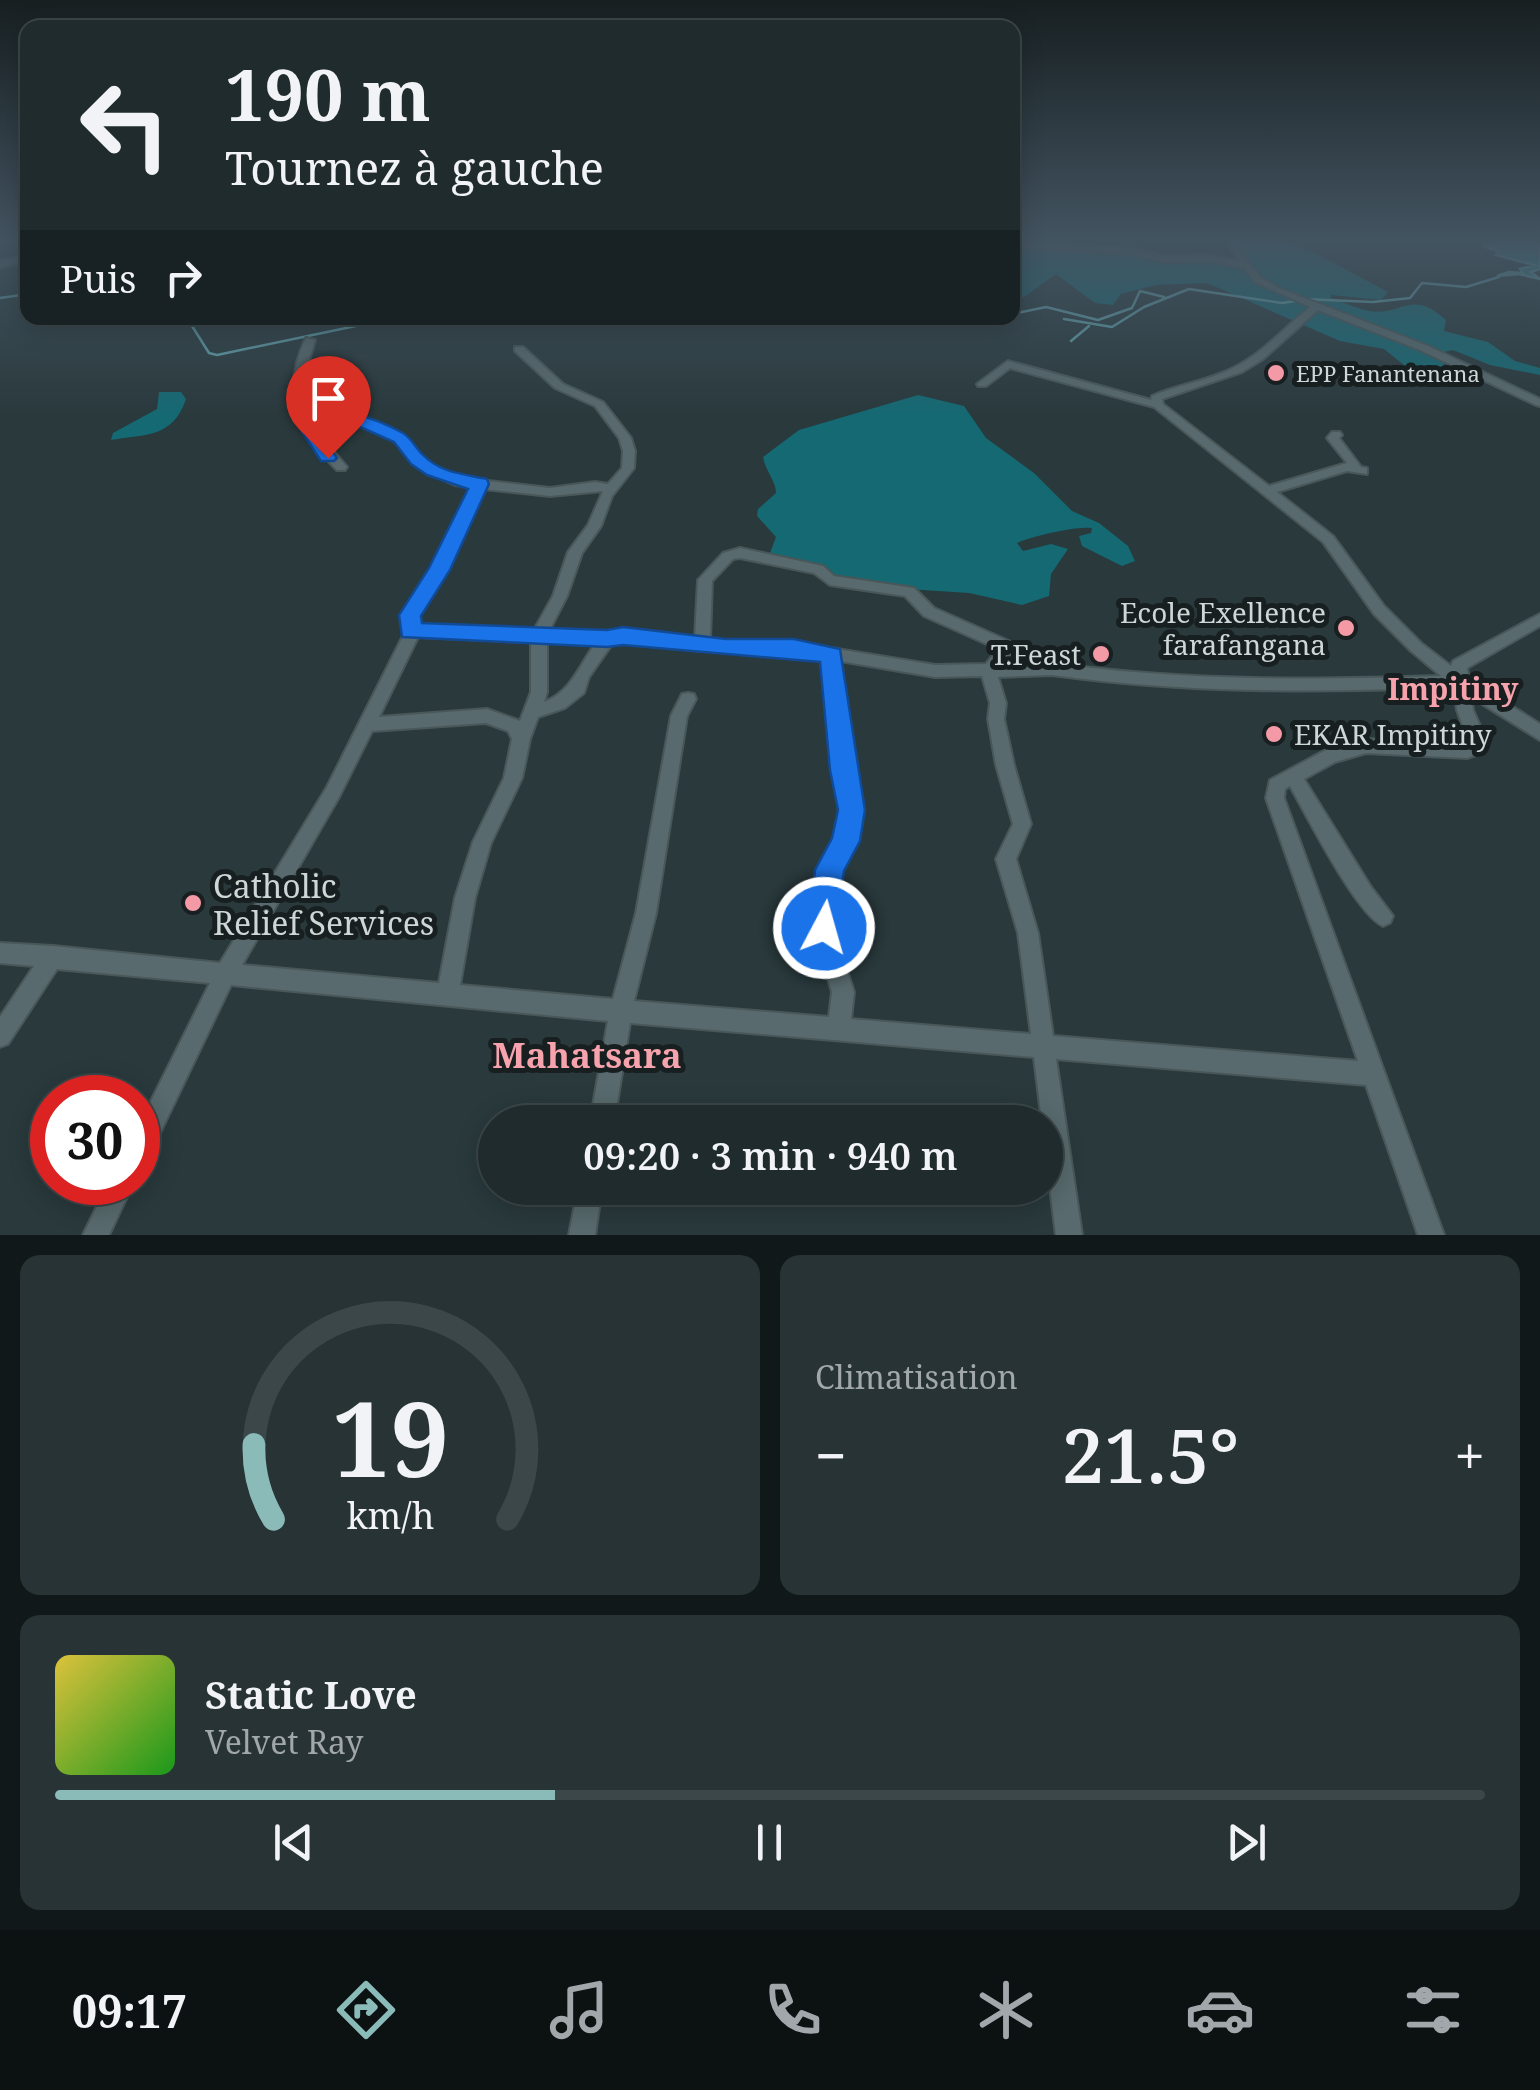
<!DOCTYPE html>
<html lang="fr">
<head>
<meta charset="utf-8">
<style>
  body { margin:0; font-family:"Noto Serif",serif; background:#273335; color:#f1f3f6; height:100vh; display:flex; flex-direction:column; font-size:38px; white-space:nowrap }
  * { box-sizing:border-box; margin:0 }
  p { font-size:32px; color:#a1a7aa }
  .icon { flex:none; width:55px; height:55px; fill:none; stroke:currentColor; stroke-width:2; stroke-linecap:round; stroke-linejoin:round }
  .map { position:relative; height:1235px; overflow:hidden }
  .drawer { display:flex; flex-direction:column; gap:20px; padding:20px; background:#111819; flex:1 }
  .drawer>* { flex:none }
  .hud { position:absolute; left:20px; top:20px; width:1000px; height:305px; border-radius:20px; box-shadow:0 5px 25px #0003,0 0 0 2px #3c4749; background:#1f2b2d; color:#f1f3f6; overflow:hidden }
  .speed { position:absolute; left:30px; top:1075px; display:flex; gap:20px; font-size:50px; font-weight:700; text-align:center }
  .speed>* { display:grid; place-content:center; width:130px; height:130px; border-radius:50%; background:#1f2b2d; box-shadow:0 5px 25px #0003,0 0 0 2px #3c4749; line-height:1 }
  .speed .limit { border:15px solid #d22; background:#fff; color:#111 }
  .pin { position:absolute; display:grid; place-items:center; width:85px; height:85px; color:#fff; margin:-102px -42px; border-radius:50% 50% 50% 0; rotate:-45deg; box-shadow:0 0 10px #0007 }
  .pin .icon { rotate:45deg }
  .me { position:absolute; width:110px; margin:-55px; rotate:6deg; stroke-linejoin:round; filter:drop-shadow(0 0 8px #0008) }
  .turn { display:flex; align-items:center; gap:35px; height:210px; padding:0 40px; font-size:45px }
  .turn .icon { width:130px; height:130px; stroke-width:2.5 }
  .turn b { display:block; font-size:70px; line-height:85px }
  .then { display:flex; align-items:center; height:95px; padding:0 40px; background:#0003; gap:20px; font-size:38px }
  .big { font-size:75px; font-weight:600; line-height:1.1 }
  .drawer .tile { flex:1; display:flex; flex-direction:column; justify-content:center; gap:15px; min-width:0; padding:0 35px; border-radius:20px; background:#273335 }
  .drawer .dial { align-items:center; gap:0 }
  .dial svg { height:260px; overflow:visible; fill:none; stroke:#3c4749; stroke-width:7; stroke-linecap:round; text-anchor:middle }
  .dial text { fill:#f1f3f6; stroke:none }
  .song { display:flex; align-items:center; gap:30px }
  .cover { width:120px; height:120px; border-radius:15px; background:linear-gradient(135deg,hsl(50 70% 55%),hsl(120 70% 35%)) }
  .played { height:10px; border-radius:5px; background:linear-gradient(90deg,#8bbbb9 35%,#3c4749 35%) }
  .keys { display:flex; justify-content:space-around; direction:ltr }
  .heat { display:flex; justify-content:space-between; align-items:center; font-size:55px; direction:ltr }
  .drawer .tiles { flex:1; display:grid; gap:20px; grid-template-columns:1fr 1fr }
  .tile:last-child { grid-column:span 2 }
  .trip { position:absolute; left:478px; top:1105px; width:585px; height:100px; border-radius:50px; background:#1f2b2d; box-shadow:0 5px 25px #0003,0 0 0 2px #3c4749; font-weight:600; line-height:100px; text-align:center }
  .tabs { display:flex; height:160px; justify-content:space-around; align-items:center; background:#0c1112; color:#a1a7aa }
  .tabs .icon { width:70px; height:70px }
  .tabs .selected { color:#8bbbb9 }
  .tabs b { font-size:45px; color:#f1f3f6 }
  .map>svg:first-child { display:block }
  .green { fill:#156973 }
  .water { fill:#328d99; stroke:#60a3ac; stroke-width:2.5 }
  .lines { fill:none; stroke-linecap:round; stroke-linejoin:round }
  .stream { stroke:#60a3ac; stroke-width:2.5 }
  .minor-casing { stroke:#495759; stroke-width:4 }
  .minor { fill:#586a6d; fill-rule:evenodd }
  .route { fill:#1a73e8; stroke:#114b97; stroke-width:2.5 }
  .poi-dot { fill:#f49aa6; stroke:#171f20; stroke-width:4 }
  .labels { text-anchor:middle; dominant-baseline:central; stroke-width:10; stroke-linejoin:round; paint-order:stroke }
  .far-poi-label { font-size:22px; fill:#cdd7d8; stroke:#171f20; text-anchor:start }
  .poi-label { font-size:28px; fill:#cdd7d8; stroke:#171f20; text-anchor:end }
  .neighbourhood-label { font-size:30px; font-weight:bold; fill:#f7a3ad; stroke:#171f20 }
  .near-poi-label { font-size:32px; fill:#cdd7d8; stroke:#171f20; text-anchor:start }
  .near-neighbourhood-label { font-size:35px; font-weight:bold; fill:#f7a3ad; stroke:#171f20 }
</style>
</head>
<body>
<div class="map">
<svg width="1540" height="1235" viewBox="0 0 1540 1235">
  <rect width="100%" height="100%" fill="#29393c"/>
  <!-- green -->
  <g class="green">
    <path d="M1224 242H1286L1315 253 1388 292 1381 300 1331 295V298C1343 302 1357 309 1370 311 1402 316 1411 288 1446 320L1444 331 1488 342 1515 361 1540 368V375L1490 365 1453 350 1431 355 1444 363V380H1435L1404 365 1384 349 1340 341 1207 283 1156 285 1121 294 1113 305 1095 303 1056 274 1024 297 1013 296 1012 246 1126 252 1155 260H1207L1233 266 1252 264Z"/>
    <path d="M159 392H181L186 399C173 438 146 434 111 440L113 433 157 409Z"/>
    <path d="M918 395 964 406 986 438 1034 473 1072 511 1099 523 1128 546 1135 561 1122 566 1082 546 1079 536 1091 533 1092 528C1076 526 1032 536 1017 543L1023 551 1051 544 1068 549 1051 574 1049 596 1022 605 969 593 907 589 832 576 821 567 770 553 776 537 757 516 758 509 776 493C776 481 765 470 763 457L799 430Z"/>
  </g>
  <!-- water -->
  <polygon class="water" points="1485,242 1540,242 1540,269 1531,272 1540,279 1519,274 1497,276 1509,272 1523,273 1520,269 1534,265 1496,255 1498,251 1482,246 1491,246"/>
  <g class="lines">
    <!-- stream -->
    <g class="stream">
      <polyline points="0,298 28,294"/>
      <polyline points="1303,299 1373,302 1410,298 1422,283 1466,287 1499,277"/>
      <polyline points="1012,314 1046,307 1098,320 1132,308 1140,291 1164,297"/>
      <polyline points="187,318 209,353 217,355 394,318"/>
      <polyline points="942,318 984,318"/>
      <polyline points="1064,319 1112,327 1144,307 1189,289 1282,303 1295,301"/>
      <polyline points="1071,341 1089,326"/>
    </g>
    <!-- minor casing -->
    <g class="minor-casing">
      <g id="minor">
        <path d="M1012 242 1133 248 1164 256 1209 255 1240 261 1226 242H1234L1261 278 1281 289 1428 346 1540 399V406L1536 405 1420 350 1318 310 1263 359 1242 372 1162 399 1163 404 1269 486 1347 463 1327 438 1332 432H1340L1342 435 1339 438 1361 467 1367 468V474L1347 471 1277 492 1333 536 1384 606 1421 643 1451 666 1453 661 1540 614V626L1467 668 1469 679 1540 724V740L1471 697 1473 710 1487 742 1482 753 1467 758 1366 753 1335 762 1304 779 1371 887 1393 916 1390 923 1383 926C1356 914 1307 816 1290 786L1285 789 1284 798 1444 1235H1418L1366 1085 1056 1059 1082 1235H1056L1045 1147V1122H1042L1034 1057 630 1023 614 1122H590L608 1021 231 985 147 1160 138 1163V1127L210 983 57 969 8 1044 0 1047V1017L34 966 0 963V943L53 946 220 963 327 787 403 636V615L432 569 472 487 455 485 418 468 396 441 349 419 310 413 322 438 347 467 345 470H337C297 431 281 390 306 338L315 340 305 374 308 406 356 414 404 435 426 462 462 478 550 488 595 482 608 484 622 468 623 451 619 438 595 406 555 388 515 351V347H523L563 384 603 402 631 438 635 451 634 468 612 496 601 526 582 553 567 596 549 631 607 633 623 630 695 638 698 580 723 553 740 548 823 566 834 576 914 588 934 608 1013 643 1067 660 1068 665C1191 681 1317 680 1441 676L1411 651 1374 614 1323 542 1154 407 1010 368 986 386H978L977 384 1008 361 1151 400 1152 396C1179 384 1209 381 1235 367 1264 352 1285 327 1310 307L1255 282 1244 268 1209 261 1164 262 1133 254 1012 247ZM484 489 550 496 603 491 588 525 568 552 553 596 534 630 418 626 417 615 446 570ZM740 558 814 573 830 585 905 596 924 616 998 649 986 664 935 665 794 642 710 640 712 581 733 559ZM418 637 531 642V692L520 721 487 709 379 717ZM547 642 595 644C579 666 571 692 544 702L547 692ZM623 642 702 651 794 654 824 659 834 770 842 810 836 839 820 869 813 928 832 992 829 1017 634 1001 656 913 687 716 696 699 694 694 688 693 682 694 671 716 636 913 613 999 460 985 475 898 491 843 522 778 530 739 538 717 565 708 584 693 589 677 612 644ZM1011 654 1040 663 1004 664ZM840 661 935 677 982 676 990 703 988 719 996 765 1013 824 996 859 1018 933 1031 1034 851 1019 854 992 833 928 840 870 854 841 860 810 852 770ZM1052 675C1185 693 1320 693 1454 687L1457 710 1469 743 1366 739 1324 751 1270 780 1266 798 1358 1061 1053 1036 1038 933 1016 859 1031 824 1014 765 1004 719 1006 703 998 677ZM486 723 508 731 512 739 504 778 473 842 455 898 439 983 242 965 339 797 372 731Z"/>
        <polygon points="28,255 28,261 0,267 0,261"/>
        <polygon points="109,1182 134,1182 109,1235 83,1235"/>
        <polygon points="578,1188 602,1188 595,1235 569,1235"/>
      </g>
    </g>
    <!-- minor -->
    <use href="#minor" class="minor"/>
  </g>
  <!-- sky -->
  <linearGradient id="sky" x2="0" y2="1"><stop stop-color="#171f21"/><stop offset="0.58" stop-color="#435461"/><stop offset="1" stop-color="#435461" stop-opacity="0"/></linearGradient>
  <rect width="1540" height="415" fill="url(#sky)"/>
  <!-- route -->
  <path class="route" d="M304 404C339 409 370 415 401 432 411 437 415 447 422 454 440 473 463 474 487 479L489 484 450 570 421 616 422 623 607 630 623 627 726 639H794L840 649 865 810 860 841 844 871 834 939 824 943 813 939 808 928 815 870 832 838 838 810 830 770 820 662 623 645 607 647 402 637 399 615 429 568 468 489 427 475 411 464 394 442 347 421 315 416 319 432 337 458 334 461H321L302 432 296 409Z"/>
  <!-- markers -->
  <g class="poi-dot">
    <circle cx="1276" cy="373" r="10"/>
    <circle cx="1346" cy="628" r="10"/>
    <circle cx="1101" cy="654" r="10"/>
    <circle cx="1274" cy="734" r="10"/>
    <circle cx="193" cy="903" r="10"/>
  </g>
  <g class="labels">
    <!-- far-poi labels -->
    <g class="far-poi-label">
      <text x="1296" y="373">EPP Fanantenana</text>
    </g>
    <!-- poi labels -->
    <g class="poi-label">
      <text x="1326" y="612">Ecole Exellence<tspan x="1326" dy="32">farafangana</tspan></text>
      <text x="1081" y="654">T.Feast</text>
      <text x="1294" y="734" text-anchor="start">EKAR Impitiny</text>
    </g>
    <!-- neighbourhood labels -->
    <g class="neighbourhood-label">
      <text x="1453" y="688">Impitiny</text>
    </g>
    <!-- near-poi labels -->
    <g class="near-poi-label">
      <text x="213" y="885">Catholic<tspan x="213" dy="37">Relief Services</tspan></text>
    </g>
    <!-- near-neighbourhood labels -->
    <g class="near-neighbourhood-label">
      <text x="587" y="1054">Mahatsara</text>
    </g>
  </g>
</svg>
<div class="speed"><div class="limit">30</div></div>
<div class="pin" style="left:328px;top:458px;background:#d93025"><svg class="icon" aria-label="arrive" viewBox="0 0 24 24"><path d="M6 21V4h12l-3 4 3 4H6"/></svg></div>
<svg class="me" style="left:824px;top:928px" viewBox="-20 -20 40 40"><circle r="17" fill="#1a73e8" stroke="#fff" stroke-width="3"/><path d="M0-11L8 9 0 5-8 9z" fill="#fff"/></svg>
<div class="trip">09:20 · 3 min · 940 m</div>
<div class="hud">
<div class="turn"><svg class="icon" aria-label="left" viewBox="0 0 24 24"><path d="M17 20v-9H6M10 6l-5 5 5 5"/></svg><div><b>190 m</b>Tournez à gauche</div></div>
<div class="then">Puis<svg class="icon" aria-label="right" viewBox="0 0 24 24"><path d="M7 20v-9h11M14 6l5 5-5 5"/></svg></div>
</div>
</div>
<section class="drawer">
<div class="tiles">
<div class="tile dial"><svg viewBox="0 0 100 80">
<path d="M14 69A42 42 0 1 1 86 69"/>
<path d="M14 69A42 42 0 0 1 8 46" stroke="#8bbbb9"/>
<text x="50" y="56" font-size="32" font-weight="700">19</text>
<text x="50" y="72" font-size="11">km/h</text>
</svg></div>
<div class="tile"><p>Climatisation</p>
<div class="heat"><a>−</a><b class="big">21.5°</b><a>+</a></div>
</div>
<div class="tile">
<div class="song"><i class="cover"></i><div><b>Static Love</b><p>Velvet Ray</p></div></div>
<div class="played"></div>
<div class="keys"><svg class="icon" aria-label="previous" viewBox="0 0 24 24"><path d="M18 5L8 12l10 7zM5 5v14"/></svg><svg class="icon" aria-label="pause" viewBox="0 0 24 24"><path d="M8 5v14M16 5v14"/></svg><svg class="icon" aria-label="next" viewBox="0 0 24 24"><path d="M6 5l10 7-10 7zM19 5v14"/></svg></div>
</div>
</div>
</section>
<nav class="tabs">
<b>09:17</b>
<svg class="icon selected" aria-label="directions" viewBox="0 0 24 24"><path d="M12 3l9 9-9 9-9-9zM9 14v-3h6M13 9l2 2-2 2"/></svg>
<svg class="icon" aria-label="music" viewBox="0 0 24 24"><path d="M9 18V5l10-2v13"/><circle cx="6" cy="18" r="3"/><circle cx="16" cy="16" r="3"/></svg>
<svg class="icon" aria-label="phone" viewBox="0 0 24 24"><path d="M5 4h4l2 5-3 2q2 4 5 5l2-3 5 2v4C11 20 4 13 5 4z"/></svg>
<svg class="icon" aria-label="climate" viewBox="0 0 24 24"><path d="M12 3v18M4 7l16 10M4 17L20 7"/></svg>
<svg class="icon" aria-label="car" viewBox="0 0 24 24"><path d="M5 17H2v-5l4-1 3-4h7l3 4 3 1v5h-3M9 17h6M6 11h13"/><circle cx="7" cy="17" r="2"/><circle cx="17" cy="17" r="2"/></svg>
<svg class="icon" aria-label="filters" viewBox="0 0 24 24"><path d="M4 7h16M4 17h16"/><circle cx="9" cy="7" r="2"/><circle cx="15" cy="17" r="2"/></svg>
</nav>
</body>
</html>
